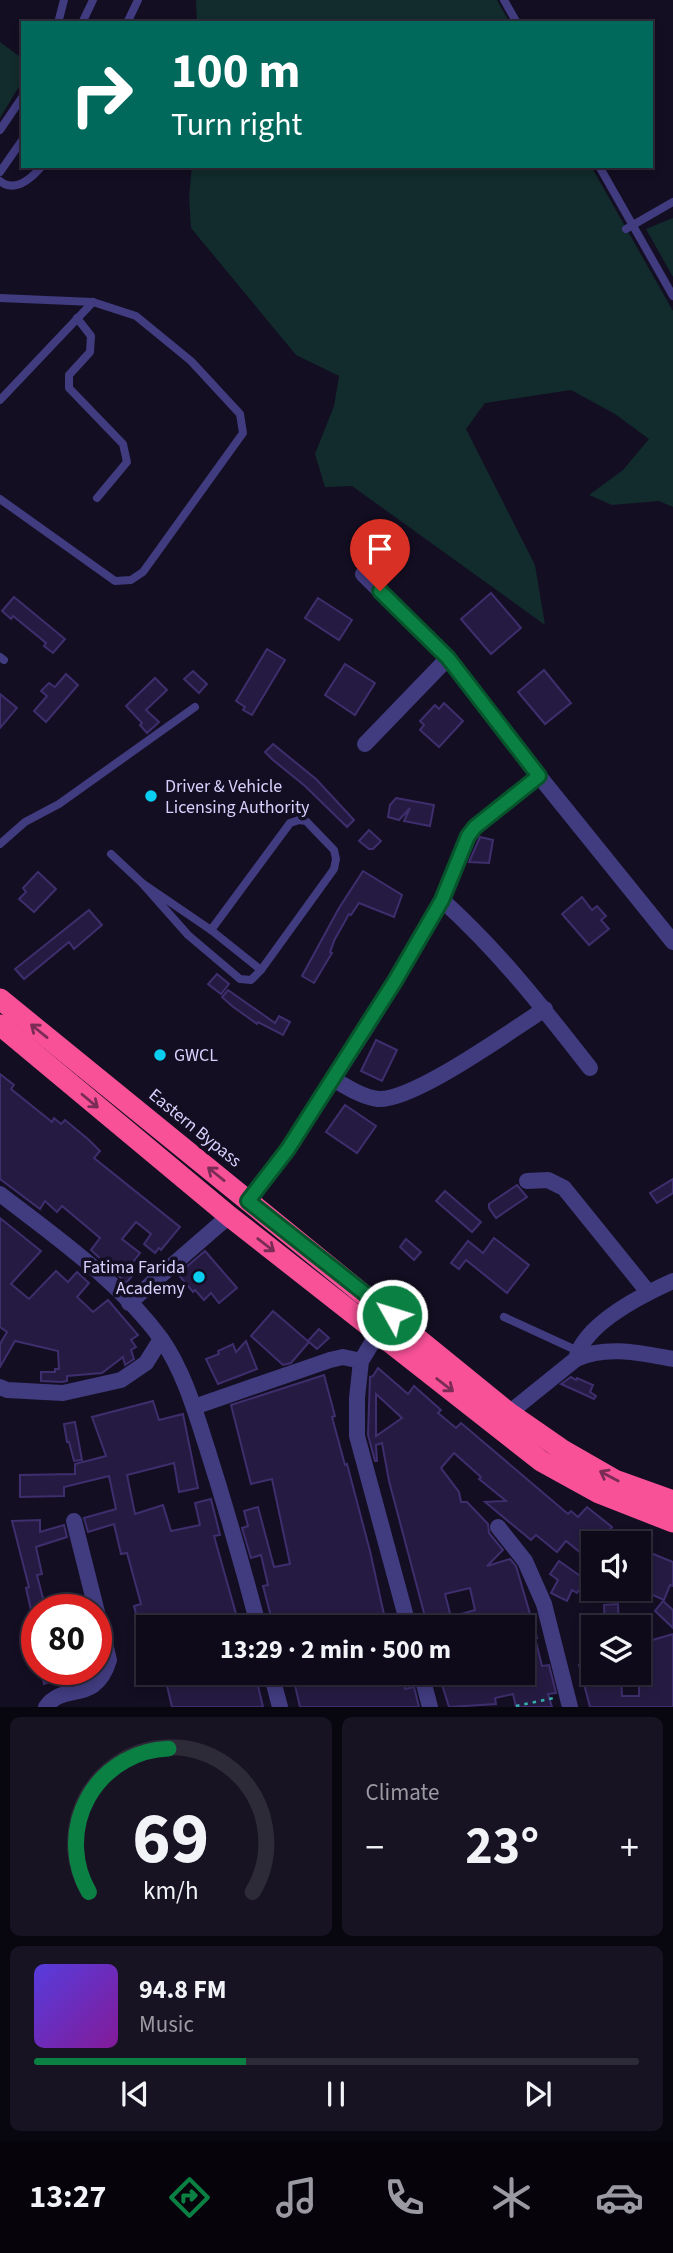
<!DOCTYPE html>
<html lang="en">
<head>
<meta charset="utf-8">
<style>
  body { margin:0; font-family:"Source Sans 3",sans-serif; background:#171323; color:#f1f3f6; height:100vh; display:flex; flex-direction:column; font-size:26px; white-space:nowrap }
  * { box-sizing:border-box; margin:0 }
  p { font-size:23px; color:#9b9aa2 }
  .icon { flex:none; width:38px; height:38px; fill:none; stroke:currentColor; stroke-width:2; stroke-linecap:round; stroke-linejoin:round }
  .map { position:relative; height:1707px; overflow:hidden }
  .panel { display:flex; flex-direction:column; gap:10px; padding:10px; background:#08060e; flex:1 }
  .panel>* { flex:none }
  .banner { position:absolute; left:21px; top:21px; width:632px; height:147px; border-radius:0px; box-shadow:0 4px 10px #0003,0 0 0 2px #2e2b39; background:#00695c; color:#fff; overflow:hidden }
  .tools { position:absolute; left:581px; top:1531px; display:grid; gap:14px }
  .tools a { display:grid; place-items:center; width:70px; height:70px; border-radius:0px; background:#0e0a1a; box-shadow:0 4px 10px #0003,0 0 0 2px #2e2b39; font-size:35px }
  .speed { position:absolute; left:21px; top:1594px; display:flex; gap:14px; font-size:35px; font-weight:700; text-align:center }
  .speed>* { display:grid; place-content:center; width:91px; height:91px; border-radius:50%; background:#0e0a1a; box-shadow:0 4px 10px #0003,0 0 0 2px #2e2b39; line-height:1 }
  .speed .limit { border:10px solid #d22; background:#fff; color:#111 }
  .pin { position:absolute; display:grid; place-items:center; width:60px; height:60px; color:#fff; margin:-72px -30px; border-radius:50% 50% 50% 0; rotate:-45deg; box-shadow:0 0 7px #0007 }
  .pin .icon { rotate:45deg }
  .me { position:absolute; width:77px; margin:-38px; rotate:309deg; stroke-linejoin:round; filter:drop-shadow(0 0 5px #0008) }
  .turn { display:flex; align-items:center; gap:24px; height:147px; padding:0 35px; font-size:32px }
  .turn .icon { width:91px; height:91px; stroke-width:2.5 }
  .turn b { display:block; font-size:49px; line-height:60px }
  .big { font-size:52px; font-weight:700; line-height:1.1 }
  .panel .tile { flex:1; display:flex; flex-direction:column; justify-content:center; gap:10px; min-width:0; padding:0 24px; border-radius:10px; background:#171323 }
  .panel .dial { align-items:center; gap:0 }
  .dial svg { height:182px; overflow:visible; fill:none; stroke:#2e2b39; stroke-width:7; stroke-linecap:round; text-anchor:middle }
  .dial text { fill:#f1f3f6; stroke:none }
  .song { display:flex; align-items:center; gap:21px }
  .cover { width:84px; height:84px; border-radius:10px; background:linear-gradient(135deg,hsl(250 70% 55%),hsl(290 70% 35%)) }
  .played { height:7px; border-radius:4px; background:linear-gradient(90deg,#0b8043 35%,#2e2b39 35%) }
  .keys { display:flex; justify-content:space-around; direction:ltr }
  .heat { display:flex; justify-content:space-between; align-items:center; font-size:38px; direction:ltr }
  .panel .tiles { flex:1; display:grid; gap:10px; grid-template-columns:1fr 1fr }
  .tile:last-child { grid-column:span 2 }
  .trip { position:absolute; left:136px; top:1615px; width:399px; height:70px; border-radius:0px; background:#0e0a1a; box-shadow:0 4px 10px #0003,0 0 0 2px #2e2b39; font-weight:700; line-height:70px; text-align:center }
  .tab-bar { display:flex; height:112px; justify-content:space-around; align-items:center; background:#06040a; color:#9b9aa2 }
  .tab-bar .icon { width:49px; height:49px }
  .tab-bar .current { color:#0b8043 }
  .tab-bar b { font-size:32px; color:#f1f3f6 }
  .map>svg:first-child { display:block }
  .green { fill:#122b2c }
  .building { fill:#251b42; stroke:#3e2e6d; stroke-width:2; fill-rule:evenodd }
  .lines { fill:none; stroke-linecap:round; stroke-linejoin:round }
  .path { stroke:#33afaf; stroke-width:2.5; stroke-dasharray:3.5 5; stroke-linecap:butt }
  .lane { stroke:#413b7f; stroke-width:8 }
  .street { stroke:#413b7f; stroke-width:16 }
  .highway { stroke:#f95198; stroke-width:21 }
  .oneway { stroke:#7a2c57 }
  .route-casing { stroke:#07532c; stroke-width:18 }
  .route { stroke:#0b8043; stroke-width:12 }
  .poi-dot { fill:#09cef1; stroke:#130e22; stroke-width:2.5 }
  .labels { text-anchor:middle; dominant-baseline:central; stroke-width:7; stroke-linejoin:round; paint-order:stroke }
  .poi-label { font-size:18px; fill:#d8d1fd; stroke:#130e22; text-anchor:start }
  .street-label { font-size:18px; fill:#d8d1fd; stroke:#130e22 }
</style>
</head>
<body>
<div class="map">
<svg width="673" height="1707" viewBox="0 0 673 1707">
  <rect width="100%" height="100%" fill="#130e22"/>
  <!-- green -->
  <g class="green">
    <polygon points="196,0 497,0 510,23 197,23"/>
    <polygon points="0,42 23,59 23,80 0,118"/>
    <polygon points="192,166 591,166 673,311 673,507 659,501 612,505 589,495 623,470 649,439 615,414 571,390 485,403 466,429 535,565 545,625 352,486 325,487 315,454 334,406 339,376 296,355 191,228 189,197"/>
    <polygon points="673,218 673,277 646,229"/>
  </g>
  <!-- building -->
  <g class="building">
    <polygon points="491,593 521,628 491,654 461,619"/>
    <polygon points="14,597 65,639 53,653 44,646 46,643 13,616 11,619 2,611"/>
    <polygon points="318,598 352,620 339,640 305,618"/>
    <polygon points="267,649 285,660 252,715 243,710 245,707 236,701"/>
    <polygon points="345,664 375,683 355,715 325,695"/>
    <polygon points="544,670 571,703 545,724 518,692"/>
    <polygon points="193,671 207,684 199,693 184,679"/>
    <polygon points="66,674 78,685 46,722 34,711 47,696 41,691 49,683 55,687"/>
    <polygon points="155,678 167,690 146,710 159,722 147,733 140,725 142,723 126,706"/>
    <polygon points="0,694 17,708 0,728"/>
    <polygon points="444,703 463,721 439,747 420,730 424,725 420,721 435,705 439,709"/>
    <polygon points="273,744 316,779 354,820 347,827 305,786 273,760 265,752"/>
    <polygon points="396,798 434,805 430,826 404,821 410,808 399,820 388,817 390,805"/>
    <polygon points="369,830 381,841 373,849 369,849 359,841"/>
    <polygon points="480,837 493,840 489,863 469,862"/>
    <polygon points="363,871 402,895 394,917 359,903 351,915 349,914 335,939 330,952 332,953 314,983 302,976 339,908"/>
    <polygon points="38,872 56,889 34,912 19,899 26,892 23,888"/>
    <polygon points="582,897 592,910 597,906 606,916 601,920 609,929 589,945 562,914"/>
    <polygon points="89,910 102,925 74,949 69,942 24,979 15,969"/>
    <polygon points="217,974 229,984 221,994 208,984"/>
    <polygon points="228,990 275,1023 279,1016 290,1022 283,1035 258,1022 257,1024 232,1006 222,997"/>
    <polygon points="376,1040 397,1050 382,1081 361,1071"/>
    <polygon points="0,1074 14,1085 11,1089 52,1122 54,1118 61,1124 65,1120 89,1140 100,1151 94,1158 180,1227 161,1250 159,1248 155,1253 144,1244 151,1234 136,1222 122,1239 140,1253 127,1270 133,1275 126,1283 91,1250 100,1238 62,1206 57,1212 45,1201 40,1209 0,1179"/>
    <polygon points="345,1105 376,1126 357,1153 326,1132"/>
    <polygon points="673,1179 673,1193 657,1203 650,1193"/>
    <polygon points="517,1185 527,1197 496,1218 489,1208 489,1204"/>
    <polygon points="445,1191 481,1222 472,1232 436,1201"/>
    <polygon points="0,1218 41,1251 11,1284 29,1299 56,1271 68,1282 77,1272 89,1283 77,1297 93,1312 108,1300 138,1335 131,1340 136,1347 131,1350 134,1359 125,1365 123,1357 102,1373 67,1376 67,1381 62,1382 41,1381 41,1372 55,1372 55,1369 59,1369 58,1351 15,1341 0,1367 0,1344 7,1332 0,1327"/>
    <polygon points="494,1238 529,1265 507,1293 466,1260 459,1269 451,1263 468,1241 483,1253"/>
    <polygon points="406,1239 421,1252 414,1260 400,1247"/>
    <polygon points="205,1251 237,1288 219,1303 211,1293 204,1300 195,1290 193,1292 178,1274"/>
    <polygon points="273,1311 309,1342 291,1363 283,1365 251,1336"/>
    <polygon points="319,1329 329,1338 317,1349 308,1341"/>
    <polygon points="246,1341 257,1369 218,1384 206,1359 219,1354 218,1351 233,1344 236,1352"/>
    <path d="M378 1368 408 1394 414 1386 441 1410 438 1413 456 1428 461 1423 568 1514 571 1511 578 1517 587 1507 612 1527 602 1538 608 1544H593V1551L587 1558 566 1541 557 1552 536 1535 531 1540 485 1502 506 1501 479 1479 481 1477 454 1453 441 1468 459 1492 461 1502H467L488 1524 489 1533 503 1550 487 1566 510 1559 516 1566 537 1638H535L542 1666 549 1665 556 1693 548 1694 552 1707H516L513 1694 495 1698 496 1704 449 1707 439 1675 447 1673H523V1628H512L510 1619 481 1628H428L389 1481 382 1443 376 1445 377 1461H375L368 1435 370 1377 373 1376ZM376 1394 402 1418 376 1436ZM470 1588 475 1610 451 1617 445 1594Z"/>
    <polygon points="324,1375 335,1416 332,1417 345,1465 347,1464 370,1551 387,1628 369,1628 367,1618 347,1624 348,1628 274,1628 263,1586 268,1585 261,1555 251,1558 242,1528 248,1526 244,1511 258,1507 274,1567 290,1564 272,1479 251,1484 231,1405"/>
    <polygon points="571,1377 576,1380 577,1378 593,1385 590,1392 596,1396 594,1399 561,1384"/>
    <polygon points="153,1401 159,1420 183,1414 198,1488 179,1492 174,1463 127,1475 135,1514 163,1505 171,1531 200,1525 195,1503 211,1499 220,1535 214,1536 240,1628 149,1628 149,1650 145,1651 134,1606 141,1604 127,1553 121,1554 114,1524 88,1532 84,1518 116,1509 109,1476 64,1487 64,1496 20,1497 20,1475 75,1474 75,1464 106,1456 92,1417"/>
    <polygon points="75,1422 82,1460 74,1461 69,1442 67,1442 64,1424"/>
    <polygon points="40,1520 40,1532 64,1525 67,1537 36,1547 42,1574 37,1575 46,1610 31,1610 26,1588 29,1587 12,1521"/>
    <polygon points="646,1551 673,1562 673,1586 670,1585 664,1600 639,1589 639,1558 643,1559"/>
    <polygon points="559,1561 586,1580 577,1593 572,1590 567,1601 551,1593 558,1580 550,1574"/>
    <polygon points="663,1601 673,1610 673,1628 655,1611"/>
    <polygon points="618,1604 619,1628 605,1628 604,1605"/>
    <polygon points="673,1634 673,1707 590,1707 579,1665 593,1661 593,1673 621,1673 622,1696 639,1696 639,1647 643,1646 642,1643"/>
    <polygon points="41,1670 80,1670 44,1684"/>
    <polygon points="164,1673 255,1673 263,1707 172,1707"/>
    <polygon points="305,1673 343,1673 346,1685 380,1678 379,1673 402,1673 405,1689 414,1687 419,1707 300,1707 293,1677"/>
  </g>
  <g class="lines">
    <!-- path -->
    <polyline class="path" points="516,1706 554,1698"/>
    <!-- lane -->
    <g class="lane">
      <polyline points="504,0 517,23"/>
      <polyline points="58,23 64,0"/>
      <polyline points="82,23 93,0"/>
      <polyline points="127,23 138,0"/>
      <polyline points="0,130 23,96"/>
      <polyline points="599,166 673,296"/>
      <polyline points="0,172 23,139"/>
      <path d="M0 181C15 193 31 179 42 166"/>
      <polyline points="626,229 673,202"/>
      <polyline points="0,298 93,302 136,316 191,361 240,414 243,433 143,572 131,580 115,581 0,499"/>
      <polyline points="77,318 91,336 90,352 69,375 69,388 123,444 127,462 97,498"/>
      <polyline points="0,400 93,302"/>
      <polyline points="0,657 4,660"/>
      <polyline points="0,844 25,822 59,804 195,707"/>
      <polyline points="111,854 142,883 211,930 261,970"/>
      <polyline points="142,883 188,935 240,979 251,980 261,970 334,869 336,859 334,850 306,821 299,820 290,823 211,930"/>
      <polyline points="504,1317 578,1351"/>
    </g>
    <!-- street -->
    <g class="street">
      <polyline points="363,574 448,658 539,776 673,942"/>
      <polyline points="365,744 448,658"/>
      <path d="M442 900C498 950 544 1009 590 1068"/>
      <path d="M333 1079C347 1087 362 1097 378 1099 414 1101 510 1031 545 1009"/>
      <polyline points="527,1181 548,1180 564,1188 648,1292"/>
      <path d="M0 1194C56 1237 120 1282 162 1340 184 1372 195 1411 207 1448 226 1508 243 1567 259 1628"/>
      <polyline points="248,1201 288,1149 367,1027 409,957 442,900 468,836 475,827 539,776"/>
      <polyline points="129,1303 229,1216"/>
      <polyline points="378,1333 361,1361 357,1398 357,1436 409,1628"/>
      <path d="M576 1359C584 1324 642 1295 673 1281"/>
      <polyline points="0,1387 7,1390 63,1393 121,1380 146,1363 161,1339"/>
      <polyline points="194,1407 330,1360 343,1357 361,1361"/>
      <path d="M509 1413 576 1359C607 1345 640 1353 673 1359"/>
      <polyline points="498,1527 525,1561 544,1604 570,1707"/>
      <polyline points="271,1673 280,1707"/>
      <polyline points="421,1673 430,1707"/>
      <path d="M46 1707C64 1681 95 1706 109 1660L74 1521"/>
    </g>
    <!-- highway -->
    <g class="highway">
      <polyline points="0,999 509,1413 561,1449 615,1480 673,1501"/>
      <polyline points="0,1025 229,1216 541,1461 599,1493 673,1522"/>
    </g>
  </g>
  <!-- one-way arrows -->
  <defs><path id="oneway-shaft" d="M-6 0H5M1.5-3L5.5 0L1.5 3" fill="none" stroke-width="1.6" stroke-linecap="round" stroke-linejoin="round" transform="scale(1.75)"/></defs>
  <g class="oneway">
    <use href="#oneway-shaft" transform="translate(39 1031) rotate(-141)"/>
    <use href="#oneway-shaft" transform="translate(90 1101) rotate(40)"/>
    <use href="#oneway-shaft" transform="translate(216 1174) rotate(-141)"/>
    <use href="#oneway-shaft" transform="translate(266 1245) rotate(38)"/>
    <use href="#oneway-shaft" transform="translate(445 1385) rotate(38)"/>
    <use href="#oneway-shaft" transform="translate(609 1476) rotate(-152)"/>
  </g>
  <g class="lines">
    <!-- route casing -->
    <g class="route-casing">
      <polyline id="route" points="380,591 448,658 539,776 475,827 468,836 442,900 395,981 288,1149 248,1201 392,1315"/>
    </g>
    <!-- route -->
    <use href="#route" class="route"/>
  </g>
  <!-- markers -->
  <g class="poi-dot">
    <circle cx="151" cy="796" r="7"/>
    <circle cx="160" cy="1055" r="7"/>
    <circle cx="199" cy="1277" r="7"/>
  </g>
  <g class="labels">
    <!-- poi labels -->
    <g class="poi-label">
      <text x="165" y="786">Driver &amp; Vehicle<tspan x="165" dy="21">Licensing Authority</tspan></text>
      <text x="174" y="1055">GWCL</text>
      <text x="185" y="1267" text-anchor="end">Fatima Farida<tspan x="185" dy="21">Academy</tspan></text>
    </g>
    <!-- street labels -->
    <g class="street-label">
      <text transform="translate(195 1128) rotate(39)">Eastern Bypass</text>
    </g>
  </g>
</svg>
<div class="tools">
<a><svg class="icon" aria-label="sound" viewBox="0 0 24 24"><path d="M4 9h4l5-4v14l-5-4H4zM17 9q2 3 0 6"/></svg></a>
<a><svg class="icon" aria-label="layers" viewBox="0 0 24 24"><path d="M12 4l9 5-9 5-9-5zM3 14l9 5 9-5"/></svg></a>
</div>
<div class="speed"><div class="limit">80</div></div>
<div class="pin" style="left:380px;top:591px;background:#d93025"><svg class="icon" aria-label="arrive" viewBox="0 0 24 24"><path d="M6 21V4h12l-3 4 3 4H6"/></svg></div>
<svg class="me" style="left:392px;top:1315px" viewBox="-20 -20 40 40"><circle r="17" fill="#0b8043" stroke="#fff" stroke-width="3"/><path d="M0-11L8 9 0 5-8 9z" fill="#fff"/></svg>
<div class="trip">13:29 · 2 min · 500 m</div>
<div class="banner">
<div class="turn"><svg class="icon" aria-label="right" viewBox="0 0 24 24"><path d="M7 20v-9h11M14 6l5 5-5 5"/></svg><div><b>100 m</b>Turn right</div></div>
</div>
</div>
<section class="panel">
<div class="tiles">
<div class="tile dial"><svg viewBox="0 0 100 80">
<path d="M14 69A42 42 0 1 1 86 69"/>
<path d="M14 69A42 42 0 0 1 49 6" stroke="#0b8043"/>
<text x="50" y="56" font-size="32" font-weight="700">69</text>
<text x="50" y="72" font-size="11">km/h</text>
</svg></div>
<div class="tile"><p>Climate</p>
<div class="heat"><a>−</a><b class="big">23°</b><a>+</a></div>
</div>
<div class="tile">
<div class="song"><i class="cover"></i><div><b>94.8 FM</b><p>Music</p></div></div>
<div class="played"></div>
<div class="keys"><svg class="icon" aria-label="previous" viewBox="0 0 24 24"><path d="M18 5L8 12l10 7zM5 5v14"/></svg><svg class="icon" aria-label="pause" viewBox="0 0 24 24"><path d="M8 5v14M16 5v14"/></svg><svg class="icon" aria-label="next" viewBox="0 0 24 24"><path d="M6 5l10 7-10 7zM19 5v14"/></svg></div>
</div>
</div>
</section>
<nav class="tab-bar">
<b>13:27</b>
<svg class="icon current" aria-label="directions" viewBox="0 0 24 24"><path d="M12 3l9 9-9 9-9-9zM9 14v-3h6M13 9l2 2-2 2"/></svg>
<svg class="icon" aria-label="music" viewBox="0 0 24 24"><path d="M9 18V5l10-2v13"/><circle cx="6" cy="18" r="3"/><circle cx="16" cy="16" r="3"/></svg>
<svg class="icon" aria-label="phone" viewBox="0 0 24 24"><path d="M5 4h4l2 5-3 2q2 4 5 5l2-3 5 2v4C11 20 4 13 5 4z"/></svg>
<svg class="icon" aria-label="climate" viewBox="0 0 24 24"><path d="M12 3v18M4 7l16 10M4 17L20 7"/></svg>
<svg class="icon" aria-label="car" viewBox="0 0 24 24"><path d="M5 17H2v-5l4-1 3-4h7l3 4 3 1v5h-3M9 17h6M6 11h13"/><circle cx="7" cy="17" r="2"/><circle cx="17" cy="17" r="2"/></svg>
</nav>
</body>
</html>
